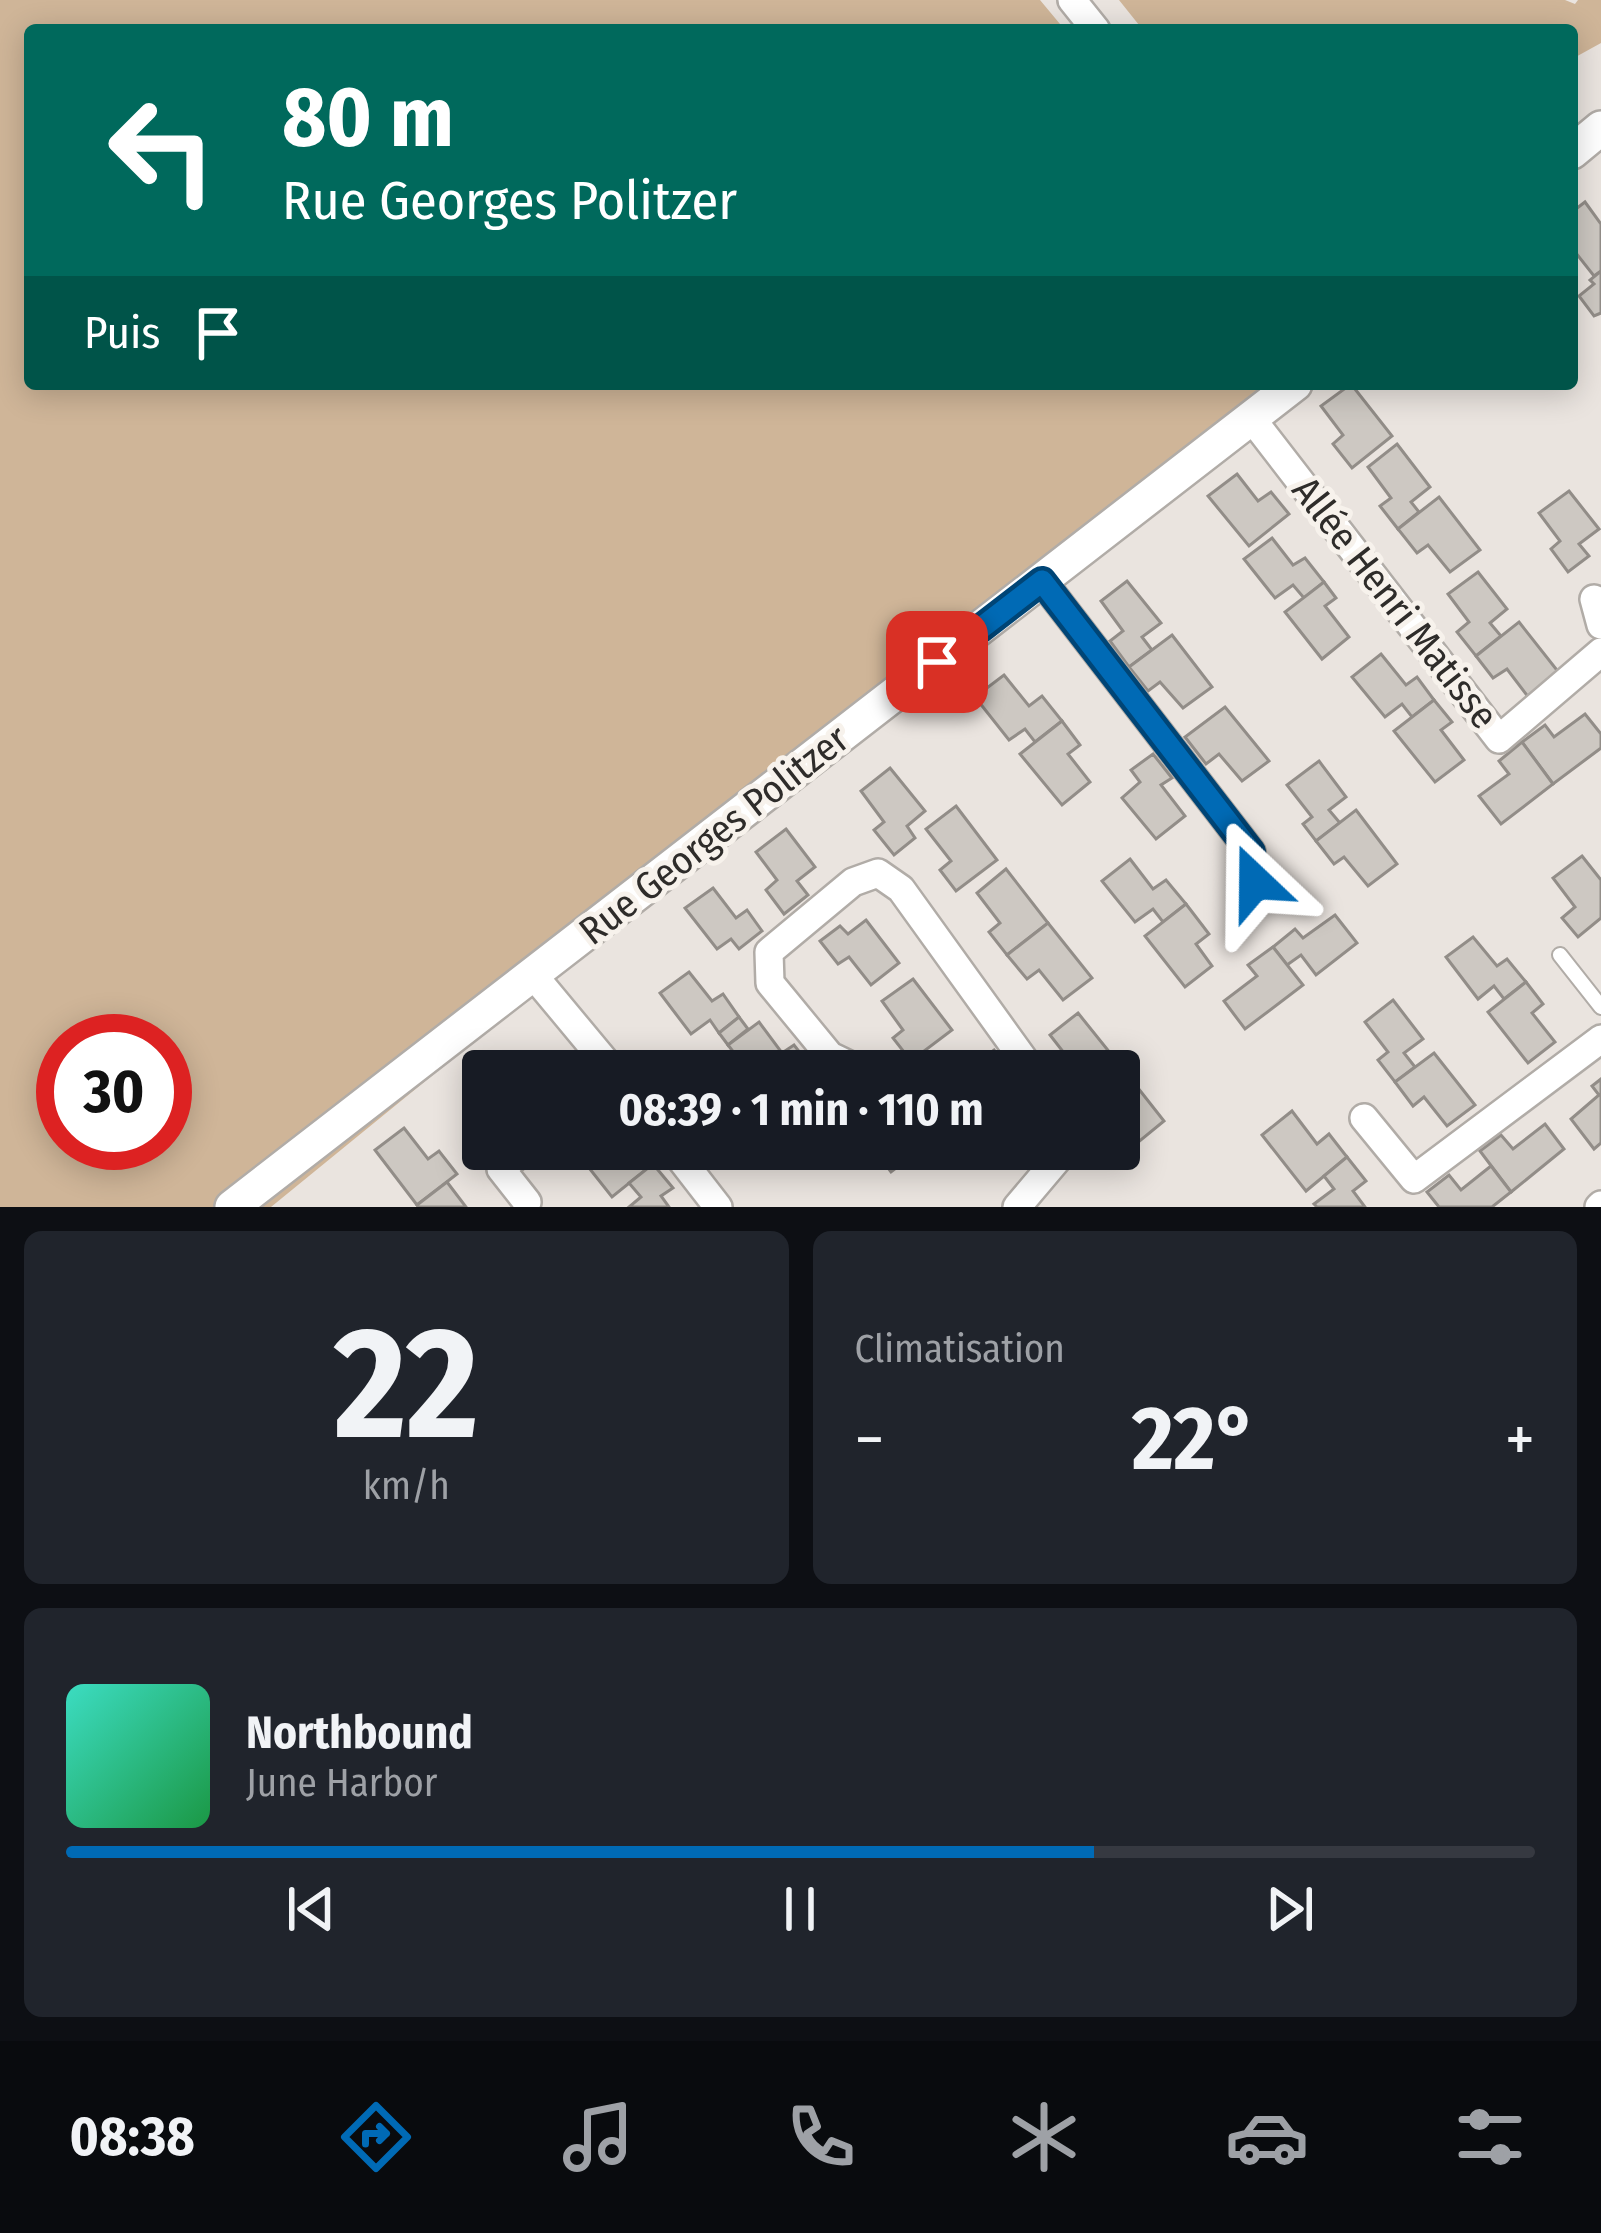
<!DOCTYPE html>
<html lang="fr">
<head>
<meta charset="utf-8">
<style>
  body { margin:0; font-family:"Fira Sans Condensed",sans-serif; background:#20242c; color:#f1f3f6; height:100vh; display:flex; flex-direction:column; font-size:45px; white-space:nowrap }
  * { box-sizing:border-box; margin:0 }
  p { font-size:39px; color:#9ea1a6 }
  .icon { flex:none; width:66px; height:66px; fill:none; stroke:currentColor; stroke-width:2; stroke-linecap:round; stroke-linejoin:round }
  .map { position:relative; height:1207px; overflow:hidden }
  .sheet { display:flex; flex-direction:column; gap:24px; padding:24px; background:#0d0f14; flex:1 }
  .sheet>* { flex:none }
  .banner { position:absolute; left:24px; top:24px; width:1554px; height:366px; border-radius:12px; box-shadow:0 6px 30px #0003; background:#00695c; color:#fff; overflow:hidden }
  .speed { position:absolute; left:36px; top:1014px; display:flex; gap:24px; font-size:60px; font-weight:700; text-align:center }
  .speed>* { display:grid; place-content:center; width:156px; height:156px; border-radius:50%; background:#171b24; box-shadow:0 6px 30px #0003; line-height:1 }
  .speed .limit { border:18px solid #d22; background:#fff; color:#111 }
  .pin { position:absolute; display:grid; place-items:center; width:102px; height:102px; color:#fff; margin:-51px; border-radius:24px; box-shadow:0 6px 18px #0006 }
  .me { position:absolute; width:132px; margin:-66px; rotate:337deg; stroke-linejoin:round; filter:drop-shadow(0 0 9px #0008) }
  .turn { display:flex; align-items:center; gap:42px; height:252px; padding:0 60px; font-size:54px }
  .turn .icon { width:156px; height:156px; stroke-width:2.5 }
  .turn b { display:block; font-size:84px; line-height:102px }
  .then { display:flex; align-items:center; height:114px; padding:0 60px; background:#0003; gap:24px; font-size:45px }
  .big { font-size:90px; font-weight:700; line-height:1.1 }
  .sheet .card { flex:1; display:flex; flex-direction:column; justify-content:center; gap:18px; min-width:0; padding:0 42px; border-radius:18px; background:#20242c }
  .sheet .dial { align-items:center; gap:0 }
  .dial b { font-size:156px; line-height:1 }
  .song { display:flex; align-items:center; gap:36px }
  .cover { width:144px; height:144px; border-radius:18px; background:linear-gradient(135deg,hsl(170 70% 55%),hsl(140 70% 35%)) }
  .played { height:12px; border-radius:6px; background:linear-gradient(90deg,#006ab5 70%,#363941 70%) }
  .keys { display:flex; justify-content:space-around; direction:ltr }
  .heat { display:flex; justify-content:space-between; align-items:center; font-size:66px; direction:ltr }
  .sheet .tiles { flex:1; display:grid; gap:24px; grid-template-columns:1fr 1fr }
  .card:last-child { grid-column:span 2 }
  .trip { position:absolute; left:462px; top:1050px; width:678px; height:120px; border-radius:12px; background:#171b24; box-shadow:0 6px 30px #0003; font-weight:700; line-height:120px; text-align:center }
  .tab-bar { display:flex; height:192px; justify-content:space-around; align-items:center; background:#090b0e; color:#9ea1a6 }
  .tab-bar .icon { width:84px; height:84px }
  .tab-bar .current { color:#006ab5 }
  .tab-bar b { font-size:54px; color:#f1f3f6 }
  .map>svg:first-child { display:block }
  .green { fill:#cfb598; fill-rule:evenodd }
  .building { fill:#cdc8c2; stroke:#928d88; stroke-width:3 }
  .lines { fill:none; stroke-linecap:round; stroke-linejoin:round }
  .service-casing { stroke:#b1aca7; stroke-width:18 }
  .minor-casing { stroke:#b1aca7; stroke-width:32 }
  .tertiary-casing { stroke:#b1aca7; stroke-width:38 }
  .service { stroke:#fff; stroke-width:14 }
  .minor { stroke:#fff; stroke-width:27 }
  .tertiary { stroke:#fff; stroke-width:33 }
  .route-casing { stroke:#004576; stroke-width:30 }
  .route { stroke:#006ab5; stroke-width:21 }
  .labels { text-anchor:middle; dominant-baseline:central; stroke-width:10; stroke-linejoin:round; paint-order:stroke }
  .street-label { font-size:39px; fill:#2e2c2a; stroke:#f7f2ec }
</style>
</head>
<body>
<div class="map">
<svg width="1601" height="1207" viewBox="0 0 1601 1207">
  <rect width="100%" height="100%" fill="#eae4df"/>
  <!-- green -->
  <g class="green">
    <path d="M0 0H1040L1065 30H30V384H1264L1262 392 972 635 271 1207H0ZM63 1041H165V1143H63Z"/>
    <polygon points="1119,0 1565,0 1575,4 1578,0 1601,0 1601,43 1572,59 1572,30 1143,30"/>
  </g>
  <!-- building -->
  <g class="building">
    <polygon points="1585,202 1601,224 1601,271 1594,276 1572,248 1572,212"/>
    <polygon points="1601,271 1601,313 1594,316 1579,296 1594,284 1590,280"/>
    <polygon points="1351,384 1392,436 1352,468 1333,444 1343,435 1321,406"/>
    <polygon points="1397,444 1430,487 1411,502 1419,512 1398,529 1380,506 1391,498 1368,467"/>
    <polygon points="1237,474 1258,501 1271,492 1289,514 1249,546 1208,496"/>
    <polygon points="1569,491 1599,529 1579,544 1589,556 1568,572 1551,549 1560,541 1539,513"/>
    <polygon points="1439,497 1480,550 1450,572 1428,545 1417,553 1398,529"/>
    <polygon points="1272,538 1293,565 1305,558 1324,582 1304,598 1293,585 1275,598 1244,559"/>
    <polygon points="1478,572 1507,609 1490,623 1501,636 1476,656 1457,632 1469,622 1448,594"/>
    <polygon points="1127,581 1161,623 1142,637 1152,650 1129,667 1110,641 1123,631 1101,601"/>
    <polygon points="1324,582 1336,598 1325,606 1349,637 1322,659 1285,612"/>
    <polygon points="1519,622 1560,674 1529,698 1507,669 1493,678 1476,656"/>
    <polygon points="1172,635 1212,687 1183,708 1160,682 1148,691 1129,667"/>
    <polygon points="1381,654 1406,685 1417,677 1434,700 1412,717 1402,704 1385,717 1352,677"/>
    <polygon points="1004,675 1029,706 1042,696 1062,721 1035,742 1025,729 1009,740 975,697"/>
    <polygon points="1434,700 1452,722 1441,730 1464,760 1435,782 1394,731"/>
    <polygon points="1225,707 1269,761 1242,781 1219,754 1206,764 1185,737"/>
    <polygon points="1585,714 1601,734 1601,748 1553,784 1522,742 1545,725 1554,737"/>
    <polygon points="1062,721 1080,745 1068,754 1090,782 1062,805 1020,754"/>
    <polygon points="1522,742 1553,784 1501,824 1479,796 1509,774 1499,761"/>
    <polygon points="1153,754 1172,778 1161,785 1185,816 1156,839 1122,798 1140,782 1131,770"/>
    <polygon points="1319,761 1346,797 1329,810 1340,823 1316,841 1303,824 1312,817 1287,785"/>
    <polygon points="890,768 925,811 907,826 915,838 894,855 874,830 884,822 861,791"/>
    <polygon points="956,806 997,860 956,891 940,870 951,861 926,829"/>
    <polygon points="1356,810 1397,864 1368,886 1344,857 1334,864 1316,841"/>
    <polygon points="786,829 815,867 797,881 808,895 784,914 766,890 777,880 756,852"/>
    <polygon points="1582,856 1601,880 1601,918 1578,937 1562,918 1575,907 1553,878"/>
    <polygon points="1130,859 1153,889 1166,880 1186,904 1163,922 1153,909 1135,922 1102,881"/>
    <polygon points="1006,869 1048,923 1007,955 989,932 1000,923 977,893"/>
    <polygon points="713,888 736,918 747,910 762,931 739,949 731,939 717,949 685,908"/>
    <polygon points="1186,904 1209,934 1196,944 1212,966 1185,987 1145,936"/>
    <polygon points="1335,915 1357,943 1316,975 1301,955 1287,965 1273,947 1295,929 1303,938"/>
    <polygon points="866,920 899,963 871,985 849,957 838,964 820,941 840,926 848,934"/>
    <polygon points="1048,923 1092,978 1063,1000 1039,970 1027,979 1007,955"/>
    <polygon points="1473,937 1497,966 1507,959 1526,982 1504,999 1494,986 1478,999 1446,957"/>
    <polygon points="1273,947 1303,985 1245,1029 1224,1001 1257,976 1248,965"/>
    <polygon points="689,972 712,1001 723,994 739,1017 719,1033 710,1020 691,1034 660,993"/>
    <polygon points="913,979 952,1030 911,1061 893,1038 903,1030 882,1001"/>
    <polygon points="1526,982 1543,1004 1532,1013 1555,1042 1528,1063 1488,1012"/>
    <polygon points="1393,1000 1423,1039 1404,1053 1415,1067 1395,1082 1378,1060 1388,1052 1365,1022"/>
    <polygon points="1078,1013 1123,1069 1119,1072 1070,1071 1075,1067 1050,1035"/>
    <polygon points="739,1017 748,1029 728,1045 719,1033"/>
    <polygon points="759,1022 782,1053 794,1045 812,1068 808,1071 748,1071 728,1045"/>
    <polygon points="994,1050 1010,1071 966,1071"/>
    <polygon points="1434,1053 1475,1105 1447,1126 1424,1097 1413,1106 1395,1082"/>
    <polygon points="501,1055 512,1071 483,1071 483,1094 471,1078"/>
    <polygon points="1123,1069 1164,1121 1136,1144 1119,1123 1119,1072"/>
    <polygon points="1601,1079 1601,1143 1594,1149 1571,1119 1599,1095 1592,1086"/>
    <polygon points="1292,1111 1317,1144 1329,1134 1347,1157 1306,1191 1262,1135"/>
    <polygon points="1545,1124 1564,1149 1511,1192 1480,1151 1501,1135 1513,1149"/>
    <polygon points="404,1128 428,1159 439,1151 457,1174 417,1205 375,1150"/>
    <polygon points="574,1149 620,1149 623,1153 629,1149 642,1149 653,1164 612,1197"/>
    <polygon points="874,1149 921,1149 891,1172"/>
    <polygon points="1347,1157 1366,1181 1353,1191 1365,1207 1317,1207 1314,1204 1334,1189 1324,1176"/>
    <polygon points="653,1164 673,1188 661,1196 669,1207 629,1207 641,1197 629,1183"/>
    <polygon points="1491,1166 1511,1192 1492,1207 1439,1207 1427,1192 1449,1175 1461,1190"/>
    <polygon points="447,1182 466,1207 419,1207 417,1205"/>
  </g>
  <g class="lines">
    <!-- service casing -->
    <g class="service-casing">
      <polyline id="service" points="1560,955 1601,1007"/>
    </g>
    <!-- minor casing -->
    <g class="minor-casing">
      <g id="minor">
        <polyline points="1072,0 1096,30"/>
        <polyline points="1252,419 1499,739 1601,652"/>
        <polyline points="1042,581 1251,852 1255,882"/>
        <polyline points="1594,599 1601,625"/>
        <polyline points="534,976 613,1071"/>
        <polyline points="855,1068 830,1056 770,983 769,952 853,882 878,873 901,889 1032,1071"/>
        <polyline points="1364,1118 1414,1179 1601,1039"/>
        <polyline points="525,1149 501,1169 527,1202"/>
        <polyline points="673,1149 718,1207"/>
        <polyline points="1017,1207 1066,1149"/>
        <polyline points="1599,1207 1601,1205"/>
      </g>
    </g>
    <!-- tertiary casing -->
    <g class="tertiary-casing">
      <g id="tertiary">
        <polyline points="1572,152 1601,128"/>
        <polyline points="232,1207 1295,384"/>
      </g>
    </g>
    <!-- service -->
    <use href="#service" class="service"/>
    <!-- minor -->
    <use href="#minor" class="minor"/>
    <!-- tertiary -->
    <use href="#tertiary" class="tertiary"/>
  </g>
  <g class="lines">
    <!-- route casing -->
    <g class="route-casing">
      <polyline id="route" points="937,662 1042,581 1251,852 1255,882"/>
    </g>
    <!-- route -->
    <use href="#route" class="route"/>
  </g>
  <g class="labels">
    <!-- street labels -->
    <g class="street-label">
      <text transform="translate(1395 603) rotate(52)">Allée Henri Matisse</text>
      <text transform="translate(714 835) rotate(-38)">Rue Georges Politzer</text>
    </g>
  </g>
</svg>
<div class="speed"><div class="limit">30</div></div>
<div class="pin" style="left:937px;top:662px;background:#d93025"><svg class="icon" aria-label="arrive" viewBox="0 0 24 24"><path d="M6 21V4h12l-3 4 3 4H6"/></svg></div>
<svg class="me" style="left:1255px;top:882px" viewBox="-20 -20 40 40"><path d="M0-17L14 15 0 8-14 15z" fill="#006ab5" stroke="#fff" stroke-width="4"/></svg>
<div class="trip">08:39 · 1 min · 110 m</div>
<div class="banner">
<div class="turn"><svg class="icon" aria-label="left" viewBox="0 0 24 24"><path d="M17 20v-9H6M10 6l-5 5 5 5"/></svg><div><b>80 m</b>Rue Georges Politzer</div></div>
<div class="then">Puis<svg class="icon" aria-label="arrive" viewBox="0 0 24 24"><path d="M6 21V4h12l-3 4 3 4H6"/></svg></div>
</div>
</div>
<section class="sheet">
<div class="tiles">
<div class="card dial"><b>22</b><p>km/h</p></div>
<div class="card"><p>Climatisation</p>
<div class="heat"><a>−</a><b class="big">22°</b><a>+</a></div>
</div>
<div class="card">
<div class="song"><i class="cover"></i><div><b>Northbound</b><p>June Harbor</p></div></div>
<div class="played"></div>
<div class="keys"><svg class="icon" aria-label="previous" viewBox="0 0 24 24"><path d="M18 5L8 12l10 7zM5 5v14"/></svg><svg class="icon" aria-label="pause" viewBox="0 0 24 24"><path d="M8 5v14M16 5v14"/></svg><svg class="icon" aria-label="next" viewBox="0 0 24 24"><path d="M6 5l10 7-10 7zM19 5v14"/></svg></div>
</div>
</div>
</section>
<nav class="tab-bar">
<b>08:38</b>
<svg class="icon current" aria-label="directions" viewBox="0 0 24 24"><path d="M12 3l9 9-9 9-9-9zM9 14v-3h6M13 9l2 2-2 2"/></svg>
<svg class="icon" aria-label="music" viewBox="0 0 24 24"><path d="M9 18V5l10-2v13"/><circle cx="6" cy="18" r="3"/><circle cx="16" cy="16" r="3"/></svg>
<svg class="icon" aria-label="phone" viewBox="0 0 24 24"><path d="M5 4h4l2 5-3 2q2 4 5 5l2-3 5 2v4C11 20 4 13 5 4z"/></svg>
<svg class="icon" aria-label="climate" viewBox="0 0 24 24"><path d="M12 3v18M4 7l16 10M4 17L20 7"/></svg>
<svg class="icon" aria-label="car" viewBox="0 0 24 24"><path d="M5 17H2v-5l4-1 3-4h7l3 4 3 1v5h-3M9 17h6M6 11h13"/><circle cx="7" cy="17" r="2"/><circle cx="17" cy="17" r="2"/></svg>
<svg class="icon" aria-label="filters" viewBox="0 0 24 24"><path d="M4 7h16M4 17h16"/><circle cx="9" cy="7" r="2"/><circle cx="15" cy="17" r="2"/></svg>
</nav>
</body>
</html>
